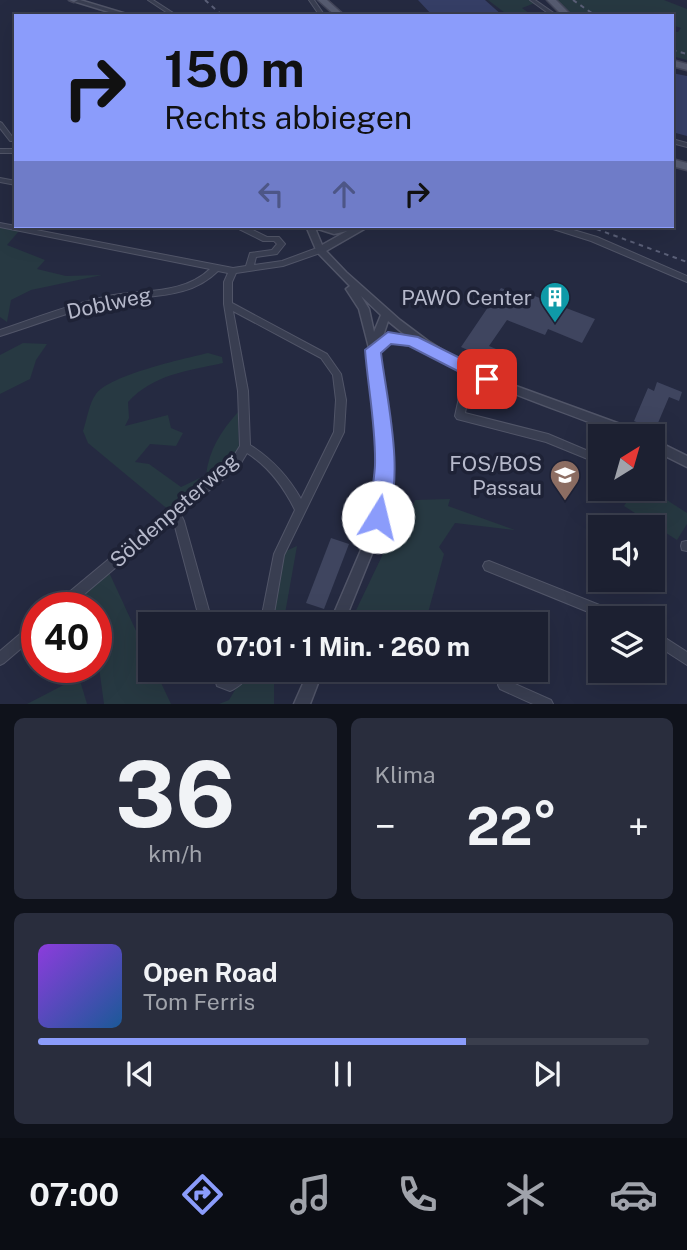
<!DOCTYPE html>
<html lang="de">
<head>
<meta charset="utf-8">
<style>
  body { margin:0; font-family:"Public Sans",sans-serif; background:#292d3d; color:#f1f3f6; height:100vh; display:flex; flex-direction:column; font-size:26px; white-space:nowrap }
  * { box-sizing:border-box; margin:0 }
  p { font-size:23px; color:#a0a3ab }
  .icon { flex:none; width:38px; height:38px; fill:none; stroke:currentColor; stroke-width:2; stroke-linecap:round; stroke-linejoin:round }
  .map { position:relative; height:704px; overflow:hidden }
  .details { display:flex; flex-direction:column; gap:14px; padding:14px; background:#0f121b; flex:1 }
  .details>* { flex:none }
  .top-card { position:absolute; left:14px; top:14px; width:660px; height:214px; border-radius:0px; box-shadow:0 7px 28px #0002,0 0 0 2px #3a3e4d; background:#8b9cfb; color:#111; overflow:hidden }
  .needle { width:46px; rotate:37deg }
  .controls { position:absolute; left:588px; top:424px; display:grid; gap:14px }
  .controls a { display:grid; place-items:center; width:77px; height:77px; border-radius:0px; background:#1c2031; box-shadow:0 7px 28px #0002,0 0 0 2px #3a3e4d; font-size:35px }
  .speed { position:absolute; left:21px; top:592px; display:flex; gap:14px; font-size:35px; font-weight:700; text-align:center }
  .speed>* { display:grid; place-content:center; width:91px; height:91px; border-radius:50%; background:#1c2031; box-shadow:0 7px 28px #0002,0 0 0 2px #3a3e4d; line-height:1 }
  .speed .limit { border:10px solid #d22; background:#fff; color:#111 }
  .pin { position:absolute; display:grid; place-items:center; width:60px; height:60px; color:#fff; margin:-30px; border-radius:14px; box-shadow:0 4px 10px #0006 }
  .me { position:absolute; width:77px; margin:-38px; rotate:9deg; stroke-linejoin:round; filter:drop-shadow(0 0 5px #0008) }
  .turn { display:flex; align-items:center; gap:24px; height:147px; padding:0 35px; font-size:32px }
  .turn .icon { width:91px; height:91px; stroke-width:2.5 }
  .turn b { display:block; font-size:49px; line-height:60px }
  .lanes { display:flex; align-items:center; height:66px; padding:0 35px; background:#0003; justify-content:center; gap:35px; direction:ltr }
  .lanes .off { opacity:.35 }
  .big { font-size:52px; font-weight:700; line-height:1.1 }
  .details .card { flex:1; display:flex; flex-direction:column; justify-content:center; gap:10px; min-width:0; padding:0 24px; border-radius:10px; background:#292d3d }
  .details .dial { align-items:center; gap:0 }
  .dial b { font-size:91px; line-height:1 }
  .song { display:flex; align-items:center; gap:21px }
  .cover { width:84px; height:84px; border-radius:10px; background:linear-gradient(135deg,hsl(270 70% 55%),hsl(210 70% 35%)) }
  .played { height:7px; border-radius:4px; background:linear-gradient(90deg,#8b9cfb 70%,#3a3e4d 70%) }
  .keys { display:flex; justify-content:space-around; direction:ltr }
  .heat { display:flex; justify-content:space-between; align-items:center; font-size:38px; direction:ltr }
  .details .tiles { flex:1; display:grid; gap:14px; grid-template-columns:1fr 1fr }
  .card:last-child { grid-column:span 2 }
  .trip { position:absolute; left:138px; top:612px; width:410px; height:70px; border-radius:0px; background:#1c2031; box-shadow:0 7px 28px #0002,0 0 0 2px #3a3e4d; font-weight:700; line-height:70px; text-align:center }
  .dock { display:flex; height:112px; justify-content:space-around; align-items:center; background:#0b0d14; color:#a0a3ab }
  .dock .icon { width:49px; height:49px }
  .dock .active { color:#8b9cfb }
  .dock b { font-size:32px; color:#f1f3f6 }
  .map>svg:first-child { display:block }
  .green { fill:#273942 }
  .water { fill:#363f67 }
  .building { fill:#3f455f }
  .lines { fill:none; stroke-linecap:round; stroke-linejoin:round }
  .minor-casing { stroke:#515568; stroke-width:2 }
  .tertiary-casing { stroke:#515568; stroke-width:3 }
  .primary-casing { stroke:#43465a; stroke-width:3 }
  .minor { fill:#393e51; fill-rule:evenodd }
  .tertiary { fill:#393e51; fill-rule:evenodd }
  .primary { fill:#575c71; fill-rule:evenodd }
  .rail { stroke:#5b6078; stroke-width:2; stroke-dasharray:4.5 4.5; stroke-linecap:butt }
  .route { fill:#8b9cfb; stroke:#5a65a3; stroke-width:2 }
  .labels { text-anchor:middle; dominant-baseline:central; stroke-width:7; stroke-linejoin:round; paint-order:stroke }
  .poi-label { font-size:21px; fill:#b6b9cb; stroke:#1e2236; text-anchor:end }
  .street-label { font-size:21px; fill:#b6b9cb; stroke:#1e2236 }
</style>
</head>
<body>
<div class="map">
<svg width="687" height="704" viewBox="0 0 687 704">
  <rect width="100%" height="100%" fill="#252a41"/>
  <!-- green -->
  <g class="green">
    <polygon points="488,0 530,0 535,3 522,8 533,16 509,16"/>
    <polygon points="555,0 664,0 687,9 687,60 672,56 672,31 678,32 681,28 672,25 672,16 575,16"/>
    <polygon points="0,227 19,231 7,245 45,260 37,269 66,276 102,275 31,290 11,300 7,322 0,317"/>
    <polygon points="23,343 47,344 36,360 30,379 0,394 0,355"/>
    <path d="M208 353 222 357 223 363C187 371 154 374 128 402L129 418 125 426 168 415 171 428 183 433 176 446 150 444 135 462 149 464 181 487 206 475C209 450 221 431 238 412L239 449 228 465 170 511 88 443 83 431C87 420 89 403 96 394 110 375 183 359 208 353Z"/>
    <polygon points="636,488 648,488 687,513 687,524 677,540 624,506"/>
    <polygon points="450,499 448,506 515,530 455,523 439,547 444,554 428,613 437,625 349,625 392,535 406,525 415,500"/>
    <polygon points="297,546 283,625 266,625 279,554"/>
    <polygon points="107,568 150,661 150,670 155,670 171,704 104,704 96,645 96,607 60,607"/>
    <polygon points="247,670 274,670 274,704 219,704 229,700"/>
    <polygon points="79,677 87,704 27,704"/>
  </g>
  <!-- water -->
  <g class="water">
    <polygon points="418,0 485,0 503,16 433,16"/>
    <polygon points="672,73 687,76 687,136 672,132"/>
  </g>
  <!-- building -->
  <g class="building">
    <polygon points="501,288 522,296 524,292 595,319 582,343 548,329 545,335 507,320 489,346 496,349 490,360 461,347"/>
    <polygon points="657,382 682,392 679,401 669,397 655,430 634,421 648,388 654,391"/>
    <polygon points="331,538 349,544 324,609 306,603"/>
  </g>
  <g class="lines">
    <!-- minor casing -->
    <g class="minor-casing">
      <g id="minor">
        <polygon points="148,0 153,0 178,16 172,16"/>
        <polygon points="309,0 314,0 325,16 320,16"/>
        <polygon points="530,0 535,0 558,16 552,16"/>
        <polygon points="0,122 2,123 14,139 14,141 10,141 0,128"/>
        <polygon points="672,139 687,143 687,147 672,143"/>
        <rect x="0" y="149" width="16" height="4"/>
        <polygon points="0,178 16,181 16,185 0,182"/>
        <path d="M0 223 233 268 246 266 250 253 272 250 277 244 274 241H263L237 228 236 226H245L267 237H279L285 244 277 254 256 257 254 265 282 261 317 248H323L324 250 323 252 283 266 236 273 232 282V303L327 354 341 374 346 400 344 432 284 555 272 625H260L274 554 295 510C283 486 269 467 247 453L238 468 180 513 184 521 213 625H201L174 523 172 520 69 607H54L56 603 180 500 230 462 240 446 238 391 224 304V282L228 273 218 271C187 302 144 293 104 303 69 312 35 325 0 336V330C36 318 71 304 108 296 143 289 183 295 210 269L0 227ZM233 311 321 358 333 375 336 400 334 432 301 499C288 476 272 459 250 445L248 391Z"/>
        <polygon points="549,226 560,226 597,237 687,276 687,282 591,241 550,228"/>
        <polygon points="469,367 472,368 473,370 465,413 548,434 600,456 600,464 546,442 457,419 455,416 465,370 466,368"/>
        <polygon points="686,541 687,541 687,551 682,550 681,546 682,542"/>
        <polygon points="489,561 622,614 624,618 603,618 485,570 483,566 485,562"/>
        <polygon points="37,621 37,635 4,663 0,665 0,651 33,623"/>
        <polygon points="653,630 687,652 687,665 653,643"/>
        <path d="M212 670H224L226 677 228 678 237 670H253C249 678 238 688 230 691L217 686Z"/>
        <polygon points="504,679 551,700 553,704 533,704 500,689 498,685 500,681"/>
      </g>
    </g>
    <!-- tertiary casing -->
    <g class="tertiary-casing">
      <g id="tertiary">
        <polygon points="70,0 80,0 133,16 122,16"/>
        <path d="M306 226H327L334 228 345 226H367L366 228 326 251 346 272 400 320 428 341 457 359 513 385 620 424 641 433 643 436H624C555 407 483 388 420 346L417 347 390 342 378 351 390 460 389 498 379 536 343 625H329L367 536 377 498 378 460 369 348 359 309 346 289 350 286 317 252ZM315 228 334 234 347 231 322 245ZM361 296 381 315 374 332 369 309ZM388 321 409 338 388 334 383 336Z"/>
        <polygon points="653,439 687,456 687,467 653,450"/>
        <polygon points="309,670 323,670 310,704 294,704"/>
      </g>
    </g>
    <!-- primary casing -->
    <g class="primary-casing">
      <g id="primary">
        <polygon points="69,0 78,0 74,2"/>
        <polygon points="318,0 327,0 345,16 336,16"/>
        <polygon points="547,0 556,0 572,16 563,16"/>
        <polygon points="672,60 687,64 687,70 672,66"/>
        <polygon points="672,159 687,163 687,170 672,166"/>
      </g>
    </g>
    <!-- minor -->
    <use href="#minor" class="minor"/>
    <!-- tertiary -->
    <use href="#tertiary" class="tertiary"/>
    <!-- primary -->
    <use href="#primary" class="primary"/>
    <!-- rail -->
    <g class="rail">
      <polyline points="205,0 223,16"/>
      <polyline points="573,0 596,16"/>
      <polyline points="672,50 687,54"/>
      <polyline points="588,226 687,262"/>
    </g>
  </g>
  <!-- route -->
  <path class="route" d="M388 332 418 337 492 374 495 379 487 385 481 383 409 346 391 344 381 353C387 401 406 478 385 523L378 526 371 523C367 514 375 478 375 465 376 427 368 388 365 350Z"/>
  <!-- icons -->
  <defs>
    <g id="building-pin" transform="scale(1.575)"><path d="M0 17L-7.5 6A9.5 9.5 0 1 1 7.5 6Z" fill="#0f9aa8" stroke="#1e2236"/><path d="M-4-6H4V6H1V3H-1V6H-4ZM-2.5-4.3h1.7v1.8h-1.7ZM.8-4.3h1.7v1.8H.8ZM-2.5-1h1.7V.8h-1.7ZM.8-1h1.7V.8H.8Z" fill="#fff"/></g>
    <g id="school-pin" transform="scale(1.575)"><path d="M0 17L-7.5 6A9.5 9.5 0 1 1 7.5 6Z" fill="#8d6e63" stroke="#1e2236"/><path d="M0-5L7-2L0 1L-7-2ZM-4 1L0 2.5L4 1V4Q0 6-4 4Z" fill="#fff"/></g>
  </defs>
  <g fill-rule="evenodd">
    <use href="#building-pin" x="555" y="297"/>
    <use href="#school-pin" x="565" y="475"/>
  </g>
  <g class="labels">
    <!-- poi labels -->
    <g class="poi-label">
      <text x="532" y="297">PAWO Center</text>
      <text x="542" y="463">FOS/BOS<tspan x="542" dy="24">Passau</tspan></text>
    </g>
    <!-- street labels -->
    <g class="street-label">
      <text transform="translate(109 303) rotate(-12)">Doblweg</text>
      <text transform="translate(174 510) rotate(-41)">Söldenpeterweg</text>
    </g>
  </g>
</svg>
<div class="controls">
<a><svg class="needle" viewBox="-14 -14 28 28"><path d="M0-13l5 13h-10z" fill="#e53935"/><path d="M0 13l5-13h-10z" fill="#a0a3ab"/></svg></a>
<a><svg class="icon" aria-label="sound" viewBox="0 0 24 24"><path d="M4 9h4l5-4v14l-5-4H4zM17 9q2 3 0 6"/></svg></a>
<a><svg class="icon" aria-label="layers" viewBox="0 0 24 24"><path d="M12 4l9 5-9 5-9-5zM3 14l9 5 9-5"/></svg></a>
</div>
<div class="speed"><div class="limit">40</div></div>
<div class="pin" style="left:487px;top:379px;background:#d93025"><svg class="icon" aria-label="arrive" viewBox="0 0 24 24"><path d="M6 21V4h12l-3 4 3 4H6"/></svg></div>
<svg class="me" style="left:378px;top:517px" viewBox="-20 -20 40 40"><circle r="19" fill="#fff"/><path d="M0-13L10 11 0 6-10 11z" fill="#8b9cfb"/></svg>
<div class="trip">07:01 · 1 Min. · 260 m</div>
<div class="top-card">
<div class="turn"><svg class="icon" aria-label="right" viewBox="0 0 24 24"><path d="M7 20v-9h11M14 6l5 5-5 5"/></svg><div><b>150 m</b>Rechts abbiegen</div></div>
<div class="lanes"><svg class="icon off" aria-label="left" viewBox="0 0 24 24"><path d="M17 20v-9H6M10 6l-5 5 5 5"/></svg><svg class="icon off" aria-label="ahead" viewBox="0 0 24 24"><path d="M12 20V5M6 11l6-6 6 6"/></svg><svg class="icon" aria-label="right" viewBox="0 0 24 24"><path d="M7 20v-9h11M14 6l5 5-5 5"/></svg></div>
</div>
</div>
<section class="details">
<div class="tiles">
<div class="card dial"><b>36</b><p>km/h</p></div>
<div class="card"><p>Klima</p>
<div class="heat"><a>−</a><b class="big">22°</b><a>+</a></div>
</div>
<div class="card">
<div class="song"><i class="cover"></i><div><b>Open Road</b><p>Tom Ferris</p></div></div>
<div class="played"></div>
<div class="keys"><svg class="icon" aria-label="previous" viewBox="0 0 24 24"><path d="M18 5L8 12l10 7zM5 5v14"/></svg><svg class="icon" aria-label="pause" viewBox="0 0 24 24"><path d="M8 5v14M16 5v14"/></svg><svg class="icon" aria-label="next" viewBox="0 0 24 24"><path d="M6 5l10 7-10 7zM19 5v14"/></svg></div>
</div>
</div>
</section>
<nav class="dock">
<b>07:00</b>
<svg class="icon active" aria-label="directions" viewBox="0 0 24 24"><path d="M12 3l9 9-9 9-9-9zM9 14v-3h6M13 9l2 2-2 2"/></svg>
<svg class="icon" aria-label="music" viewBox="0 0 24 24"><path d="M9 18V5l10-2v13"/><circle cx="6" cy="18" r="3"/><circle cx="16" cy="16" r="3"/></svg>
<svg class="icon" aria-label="phone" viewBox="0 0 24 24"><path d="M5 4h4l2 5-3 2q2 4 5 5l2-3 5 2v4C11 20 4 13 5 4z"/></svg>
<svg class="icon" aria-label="climate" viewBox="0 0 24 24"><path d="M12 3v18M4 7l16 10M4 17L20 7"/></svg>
<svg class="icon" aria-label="car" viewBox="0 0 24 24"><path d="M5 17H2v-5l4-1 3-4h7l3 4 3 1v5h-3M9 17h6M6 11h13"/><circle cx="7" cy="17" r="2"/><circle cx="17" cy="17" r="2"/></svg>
</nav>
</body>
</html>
